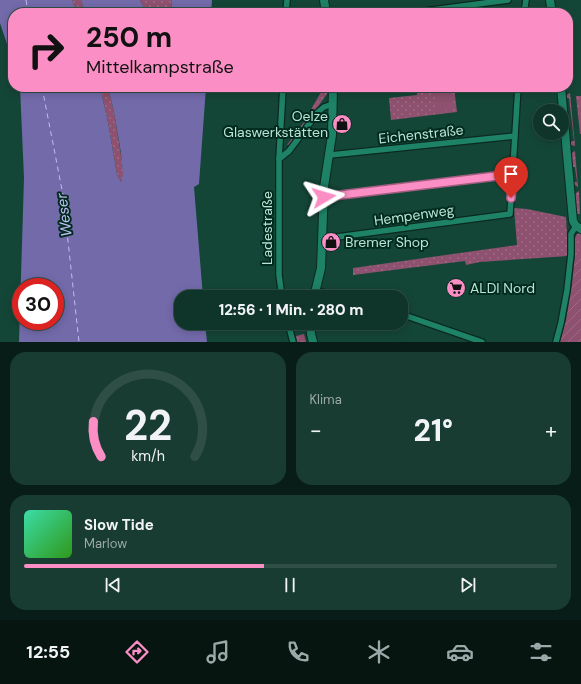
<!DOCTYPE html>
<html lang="de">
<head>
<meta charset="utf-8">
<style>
  body { margin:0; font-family:"DM Sans",sans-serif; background:#183c31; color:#f1f3f6; height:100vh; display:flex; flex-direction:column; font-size:15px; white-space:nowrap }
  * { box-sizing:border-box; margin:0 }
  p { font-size:13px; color:#9baaa8 }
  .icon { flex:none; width:22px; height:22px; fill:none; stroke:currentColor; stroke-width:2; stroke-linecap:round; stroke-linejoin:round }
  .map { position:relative; height:342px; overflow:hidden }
  .details { display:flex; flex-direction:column; gap:10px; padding:10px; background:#081d17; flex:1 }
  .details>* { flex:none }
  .hud { position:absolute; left:8px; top:8px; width:565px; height:84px; border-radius:16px; box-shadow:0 2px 10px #0003,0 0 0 1px #2f4f46; background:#fb8fc5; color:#111; overflow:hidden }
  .tools { position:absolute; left:533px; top:104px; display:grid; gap:8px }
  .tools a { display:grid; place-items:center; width:36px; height:36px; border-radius:50%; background:#0f3429; box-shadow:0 2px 10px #0003,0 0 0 1px #2f4f46; font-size:20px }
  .speed { position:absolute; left:12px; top:278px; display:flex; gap:8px; font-size:20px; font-weight:700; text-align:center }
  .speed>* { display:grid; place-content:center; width:52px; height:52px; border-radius:50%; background:#0f3429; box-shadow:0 2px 10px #0003,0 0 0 1px #2f4f46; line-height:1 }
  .speed .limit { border:6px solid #d22; background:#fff; color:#111 }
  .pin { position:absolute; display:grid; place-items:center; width:34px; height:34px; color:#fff; margin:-41px -17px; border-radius:50% 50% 50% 0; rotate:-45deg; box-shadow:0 0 4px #0007 }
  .pin .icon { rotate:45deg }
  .me { position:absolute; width:44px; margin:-22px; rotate:83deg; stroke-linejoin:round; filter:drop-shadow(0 0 3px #0008) }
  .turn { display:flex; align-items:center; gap:14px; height:84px; padding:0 12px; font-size:18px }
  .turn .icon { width:52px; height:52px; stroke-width:2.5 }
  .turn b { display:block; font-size:28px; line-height:34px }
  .big { font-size:30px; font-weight:800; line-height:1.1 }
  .details .widget { flex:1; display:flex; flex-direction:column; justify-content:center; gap:6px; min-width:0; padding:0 14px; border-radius:16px; background:#183c31 }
  .details .dial { align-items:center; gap:0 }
  .dial svg { height:104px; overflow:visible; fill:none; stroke:#2f4f46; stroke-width:7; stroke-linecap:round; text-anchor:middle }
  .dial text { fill:#f1f3f6; stroke:none }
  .song { display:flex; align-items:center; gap:12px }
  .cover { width:48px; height:48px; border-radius:6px; background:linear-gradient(135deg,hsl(160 70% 55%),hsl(110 70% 35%)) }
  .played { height:4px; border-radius:2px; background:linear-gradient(90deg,#fb8fc5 45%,#2f4f46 45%) }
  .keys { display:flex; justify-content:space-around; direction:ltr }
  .heat { display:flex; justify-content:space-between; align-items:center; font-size:22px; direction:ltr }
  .details .tiles { flex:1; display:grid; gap:10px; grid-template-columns:1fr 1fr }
  .widget:last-child { grid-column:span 2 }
  .trip { position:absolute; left:174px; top:290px; width:234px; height:40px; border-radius:16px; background:#0f3429; box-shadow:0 2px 10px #0003,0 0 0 1px #2f4f46; font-weight:800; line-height:40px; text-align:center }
  .dock { display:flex; height:64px; justify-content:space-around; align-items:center; background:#061510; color:#9baaa8 }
  .dock .icon { width:28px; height:28px }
  .dock .on { color:#fb8fc5 }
  .dock b { font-size:18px; color:#f1f3f6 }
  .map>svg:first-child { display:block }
  .grass { fill:url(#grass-dots) }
  .garden { fill:url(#garden-furrows) }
  .pitch { fill:#8e516f }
  .water { fill:#736aaa; fill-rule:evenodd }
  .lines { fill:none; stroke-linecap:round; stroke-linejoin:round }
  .ferry { stroke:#c2bcf3; stroke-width:1; stroke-dasharray:5 4; stroke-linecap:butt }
  .street-casing { stroke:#0c2920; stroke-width:8 }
  .secondary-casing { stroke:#0c2920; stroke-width:10 }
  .street { stroke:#1d8266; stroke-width:5.5 }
  .secondary { stroke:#1d8266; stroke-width:8 }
  .route-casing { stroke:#a35d80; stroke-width:10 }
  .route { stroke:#fb8fc5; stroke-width:7 }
  .labels { text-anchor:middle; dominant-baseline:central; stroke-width:4; stroke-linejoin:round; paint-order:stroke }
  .poi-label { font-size:14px; fill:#b9e4d3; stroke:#012b1f; text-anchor:start }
  .street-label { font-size:14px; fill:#b9e4d3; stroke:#012b1f }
  .water-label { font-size:15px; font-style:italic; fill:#c2bcf3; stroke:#012b1f }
</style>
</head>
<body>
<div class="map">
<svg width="581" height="342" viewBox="0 0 581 342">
  <defs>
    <pattern id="grass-dots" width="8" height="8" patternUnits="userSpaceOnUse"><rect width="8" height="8" fill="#8e516f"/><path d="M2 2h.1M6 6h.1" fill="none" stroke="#9c6a83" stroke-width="1.8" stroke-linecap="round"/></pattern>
    <pattern id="garden-furrows" width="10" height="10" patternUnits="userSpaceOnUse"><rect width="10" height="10" fill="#8e516f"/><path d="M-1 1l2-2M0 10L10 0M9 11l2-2" fill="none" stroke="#9c6a83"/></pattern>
  </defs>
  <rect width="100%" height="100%" fill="#144637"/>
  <!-- grass -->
  <g class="grass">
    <polygon points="72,0 81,0 85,13 77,13"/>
    <polygon points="140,0 172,0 171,13 146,13"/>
    <polygon points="100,87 108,87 114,112 124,174 121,182 117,175 116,169 108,122"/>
    <polygon points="321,87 327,87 327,94 291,144 289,145 287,145 304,122 321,92"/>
    <polygon points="417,87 454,87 457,112 391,120 389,98 417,95"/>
    <polygon points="570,93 575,146 571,145 569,142 574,141 569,98 565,98 568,94"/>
    <polygon points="576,96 581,96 581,134 580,134"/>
    <polygon points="575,151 578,187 575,185 573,182 577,182 575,167 572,167 570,156 573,152"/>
    <polygon points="579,191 580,214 575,214 575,195 576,193"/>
    <polygon points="514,208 527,209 566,217 568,256 480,262 466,265 465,261 353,275 353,268 517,245"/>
    <polygon points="581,233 581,253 575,253 575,238 577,234"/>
    <polygon points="304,334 306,342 297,342 296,336"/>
  </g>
  <!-- garden -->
  <polygon class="garden" points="575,253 581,253 581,342 560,342 566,320 572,284"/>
  <!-- pitch -->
  <polygon class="pitch" points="450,87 453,109 437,111 435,89"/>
  <!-- water -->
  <g class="water">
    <polygon points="0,0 72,0 77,13 13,13 13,62 0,23"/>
    <polygon points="81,0 140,0 146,13 85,13"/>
    <polygon points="172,0 212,0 211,13 171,13"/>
    <path d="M20 87H100L108 122 116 169 117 175 121 182 123 174 121 153 114 112 108 87H206L199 184 194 187 203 297H181V323H205L207 342H19L24 178ZM21 287H55V321H21Z"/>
  </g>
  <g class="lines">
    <!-- ferry -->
    <g class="ferry">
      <polyline points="26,0 28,13"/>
      <polyline points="42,87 63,195 79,342"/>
    </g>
    <!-- street casing -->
    <g class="street-casing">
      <g id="street">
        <polyline points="286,13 287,0"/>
        <polyline points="409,13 508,0"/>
        <polyline points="524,13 526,0"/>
        <polyline points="330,155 515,136"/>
        <polyline points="279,159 289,151 318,112 324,107 333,104"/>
        <polyline points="323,197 513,174"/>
        <polyline points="322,239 510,214 518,87"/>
        <polyline points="315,291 348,297"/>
        <polyline points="282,297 279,275 279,159 283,87"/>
        <polyline points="401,314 482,342"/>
        <polyline points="288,323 293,342"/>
        <polyline points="556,342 561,323 567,290 571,254 571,234 576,226"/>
      </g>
    </g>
    <!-- secondary casing -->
    <g class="secondary-casing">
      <g id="secondary">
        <polyline points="324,0 326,13"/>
        <polyline points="550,0 552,13"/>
        <polyline points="561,87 573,221 576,226 581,229"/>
        <polyline points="314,297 321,268 324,187 332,135 333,87"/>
        <polyline points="310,323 311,334 313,342"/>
      </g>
    </g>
    <!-- street -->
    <use href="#street" class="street"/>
    <!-- secondary -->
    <use href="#secondary" class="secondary"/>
  </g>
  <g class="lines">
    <!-- route casing -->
    <g class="route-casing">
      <polyline id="route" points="324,197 513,174 511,198"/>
    </g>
    <!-- route -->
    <use href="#route" class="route"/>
  </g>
  <!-- icons -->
  <defs>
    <g id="shop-disc" transform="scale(1)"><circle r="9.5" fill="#fb8fc5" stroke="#012b1f"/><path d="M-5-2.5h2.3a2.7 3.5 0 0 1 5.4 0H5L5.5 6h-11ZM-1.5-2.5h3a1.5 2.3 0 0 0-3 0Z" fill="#111"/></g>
    <g id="supermarket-disc" transform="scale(1)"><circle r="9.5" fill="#fb8fc5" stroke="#012b1f"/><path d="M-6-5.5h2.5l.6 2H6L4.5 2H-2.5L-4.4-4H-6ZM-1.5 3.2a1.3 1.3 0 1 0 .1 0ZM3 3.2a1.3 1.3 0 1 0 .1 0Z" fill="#111"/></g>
  </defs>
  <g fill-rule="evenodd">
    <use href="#shop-disc" x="342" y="124"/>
    <use href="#shop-disc" x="331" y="242"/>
    <use href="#supermarket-disc" x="456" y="288"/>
  </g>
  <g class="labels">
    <!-- poi labels -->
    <g class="poi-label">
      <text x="328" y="116" text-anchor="end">Oelze<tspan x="328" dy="16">Glaswerkstätten</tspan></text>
      <text x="345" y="242">Bremer Shop</text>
      <text x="470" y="288">ALDI Nord</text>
    </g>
    <!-- street labels -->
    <g class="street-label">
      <text transform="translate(421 134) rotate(-6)">Eichenstraße</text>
      <text transform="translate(414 215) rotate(-8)">Hempenweg</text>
      <text transform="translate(267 228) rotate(-90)">Ladestraße</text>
    </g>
    <!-- water labels -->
    <g class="water-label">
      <text transform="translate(64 215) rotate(-97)">Weser</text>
    </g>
  </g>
</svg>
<div class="tools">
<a><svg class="icon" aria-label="search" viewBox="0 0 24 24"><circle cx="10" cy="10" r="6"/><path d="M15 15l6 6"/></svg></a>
</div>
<div class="speed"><div class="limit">30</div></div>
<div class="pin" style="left:511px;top:198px;background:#d93025"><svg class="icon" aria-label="arrive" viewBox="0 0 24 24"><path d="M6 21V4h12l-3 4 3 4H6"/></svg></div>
<svg class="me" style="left:324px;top:197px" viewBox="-20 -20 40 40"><path d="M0-17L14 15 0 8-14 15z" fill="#fb8fc5" stroke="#fff" stroke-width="4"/></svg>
<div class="trip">12:56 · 1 Min. · 280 m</div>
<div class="hud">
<div class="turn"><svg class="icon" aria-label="right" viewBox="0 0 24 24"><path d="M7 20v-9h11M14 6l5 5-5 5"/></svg><div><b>250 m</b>Mittelkampstraße</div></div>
</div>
</div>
<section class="details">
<div class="tiles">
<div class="widget dial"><svg viewBox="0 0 100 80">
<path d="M14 69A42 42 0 1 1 86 69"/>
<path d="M14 69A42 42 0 0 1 8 42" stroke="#fb8fc5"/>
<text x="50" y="56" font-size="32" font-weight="700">22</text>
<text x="50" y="72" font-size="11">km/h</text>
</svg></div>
<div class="widget"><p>Klima</p>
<div class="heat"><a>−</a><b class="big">21°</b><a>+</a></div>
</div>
<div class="widget">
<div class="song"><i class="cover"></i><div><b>Slow Tide</b><p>Marlow</p></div></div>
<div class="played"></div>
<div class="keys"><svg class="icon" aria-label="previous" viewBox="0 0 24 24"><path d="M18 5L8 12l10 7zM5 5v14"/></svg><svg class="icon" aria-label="pause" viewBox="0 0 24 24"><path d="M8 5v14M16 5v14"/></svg><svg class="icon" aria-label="next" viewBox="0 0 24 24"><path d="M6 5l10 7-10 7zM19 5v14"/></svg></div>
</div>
</div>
</section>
<nav class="dock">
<b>12:55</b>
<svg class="icon on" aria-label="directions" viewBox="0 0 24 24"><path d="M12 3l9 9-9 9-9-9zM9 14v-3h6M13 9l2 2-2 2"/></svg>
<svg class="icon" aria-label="music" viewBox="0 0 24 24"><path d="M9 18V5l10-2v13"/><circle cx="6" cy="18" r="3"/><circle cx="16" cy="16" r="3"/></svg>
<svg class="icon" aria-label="phone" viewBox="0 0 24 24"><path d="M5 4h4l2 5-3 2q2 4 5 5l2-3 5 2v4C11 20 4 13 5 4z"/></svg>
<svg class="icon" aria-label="climate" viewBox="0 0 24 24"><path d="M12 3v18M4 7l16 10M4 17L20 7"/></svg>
<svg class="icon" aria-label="car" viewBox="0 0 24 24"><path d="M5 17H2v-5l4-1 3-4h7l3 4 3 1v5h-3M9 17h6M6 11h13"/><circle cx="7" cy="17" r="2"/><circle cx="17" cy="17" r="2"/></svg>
<svg class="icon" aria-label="filters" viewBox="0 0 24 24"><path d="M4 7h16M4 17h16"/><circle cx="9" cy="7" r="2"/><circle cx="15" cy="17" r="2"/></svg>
</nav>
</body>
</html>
